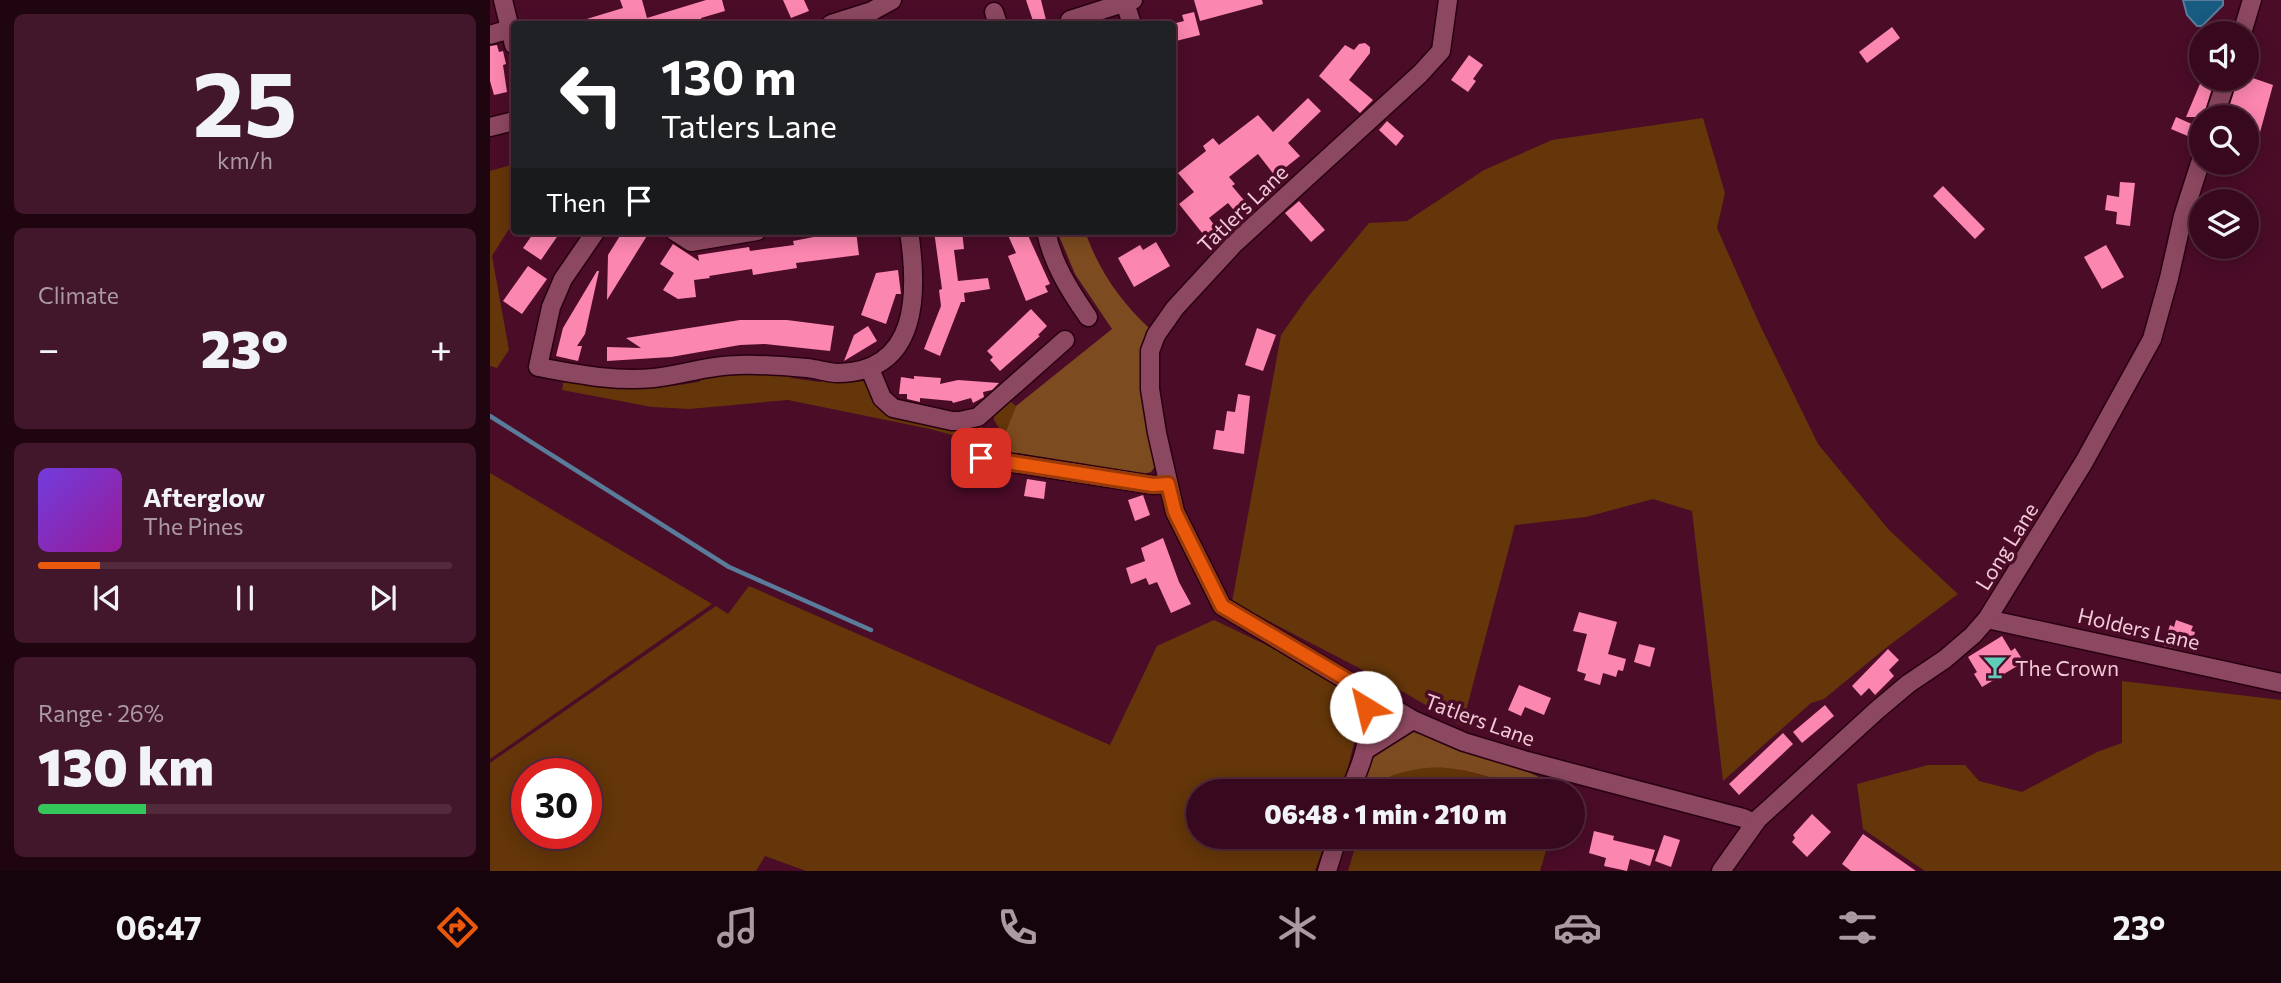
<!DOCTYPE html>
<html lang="en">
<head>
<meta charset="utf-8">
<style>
  body { margin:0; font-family:Commissioner,sans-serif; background:#43172b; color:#f1f3f6; height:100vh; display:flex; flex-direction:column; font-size:26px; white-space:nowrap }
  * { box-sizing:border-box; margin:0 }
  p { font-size:23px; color:#ab9aa4 }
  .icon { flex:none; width:38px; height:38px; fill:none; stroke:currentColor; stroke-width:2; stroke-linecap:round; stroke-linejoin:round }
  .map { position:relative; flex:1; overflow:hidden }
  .panel { display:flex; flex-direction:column; gap:14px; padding:14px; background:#1f0510; width:490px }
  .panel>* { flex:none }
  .guide { position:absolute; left:21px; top:21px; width:665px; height:214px; border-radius:7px; box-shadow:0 4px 18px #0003,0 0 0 2px #522a3c; background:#202124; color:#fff; overflow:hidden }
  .fabs { position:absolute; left:1699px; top:21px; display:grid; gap:14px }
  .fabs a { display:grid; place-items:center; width:70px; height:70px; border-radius:50%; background:#38091e; box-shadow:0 4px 18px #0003,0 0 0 2px #522a3c; font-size:35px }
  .speed { position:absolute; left:21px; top:758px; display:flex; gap:14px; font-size:35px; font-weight:700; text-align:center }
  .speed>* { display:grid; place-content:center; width:91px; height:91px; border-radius:50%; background:#38091e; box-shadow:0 4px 18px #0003,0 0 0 2px #522a3c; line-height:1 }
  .speed .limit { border:10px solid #d22; background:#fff; color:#111 }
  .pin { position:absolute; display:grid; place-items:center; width:60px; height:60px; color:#fff; margin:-30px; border-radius:14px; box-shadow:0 4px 10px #0006 }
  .me { position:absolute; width:77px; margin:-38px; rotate:324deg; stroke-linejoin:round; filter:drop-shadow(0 0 5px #0008) }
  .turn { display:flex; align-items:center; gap:24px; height:147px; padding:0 35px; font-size:32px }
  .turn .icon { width:91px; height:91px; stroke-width:2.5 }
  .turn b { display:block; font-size:49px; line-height:60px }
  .then { display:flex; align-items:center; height:66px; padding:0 35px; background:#0003; gap:14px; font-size:26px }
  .big { font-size:52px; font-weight:800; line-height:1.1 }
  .panel .widget { flex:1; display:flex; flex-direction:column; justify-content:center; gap:10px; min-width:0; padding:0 24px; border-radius:10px; background:#43172b }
  .panel .dial { align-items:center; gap:0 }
  .dial b { font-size:91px; line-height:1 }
  .song { display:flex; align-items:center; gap:21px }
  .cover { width:84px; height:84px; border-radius:10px; background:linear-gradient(135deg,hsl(260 70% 55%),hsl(300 70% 35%)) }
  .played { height:7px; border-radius:4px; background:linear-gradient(90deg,#ea580c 15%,#522a3c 15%) }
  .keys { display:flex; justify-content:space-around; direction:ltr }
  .heat { display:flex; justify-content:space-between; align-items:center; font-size:38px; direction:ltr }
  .charge { height:10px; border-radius:5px; background:linear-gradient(90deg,#34c759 26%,#522a3c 0) }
  .trip { position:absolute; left:696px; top:779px; width:399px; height:70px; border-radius:35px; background:#38091e; box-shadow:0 4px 18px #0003,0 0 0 2px #522a3c; font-weight:800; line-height:70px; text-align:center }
  .tab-bar { display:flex; height:112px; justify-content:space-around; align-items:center; background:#16040c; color:#ab9aa4 }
  .tab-bar .icon { width:49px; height:49px }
  .tab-bar .active { color:#ea580c }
  .tab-bar b { font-size:32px; color:#f1f3f6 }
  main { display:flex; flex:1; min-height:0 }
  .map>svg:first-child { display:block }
  .green { fill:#643609; fill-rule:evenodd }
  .forest { fill:#7d4b20 }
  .water { fill:#185b80; stroke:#597c9a; stroke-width:2 }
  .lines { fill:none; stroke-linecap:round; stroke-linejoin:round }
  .stream { stroke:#597c9a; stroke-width:4.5 }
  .building { fill:#fb86b0 }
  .minor-casing { stroke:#290011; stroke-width:21 }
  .minor { stroke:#8c4860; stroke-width:18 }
  .route-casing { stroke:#983908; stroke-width:18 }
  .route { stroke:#ea580c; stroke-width:12 }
  .labels { text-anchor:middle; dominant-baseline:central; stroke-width:7; stroke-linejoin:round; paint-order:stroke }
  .street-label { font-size:21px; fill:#f2cad6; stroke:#4b0c28 }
  .poi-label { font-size:21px; fill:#f2cad6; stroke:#4b0c28; text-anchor:start }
</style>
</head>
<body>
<main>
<section class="panel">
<div class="widget dial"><b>25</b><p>km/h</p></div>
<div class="widget"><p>Climate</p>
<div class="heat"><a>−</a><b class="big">23°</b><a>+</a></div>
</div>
<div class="widget">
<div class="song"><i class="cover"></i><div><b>Afterglow</b><p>The Pines</p></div></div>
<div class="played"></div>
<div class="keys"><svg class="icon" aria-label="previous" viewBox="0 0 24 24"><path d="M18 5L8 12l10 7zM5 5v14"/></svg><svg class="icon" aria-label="pause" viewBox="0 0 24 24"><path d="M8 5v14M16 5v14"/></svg><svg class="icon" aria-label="next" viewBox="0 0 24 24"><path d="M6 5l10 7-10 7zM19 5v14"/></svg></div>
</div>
<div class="widget"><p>Range · 26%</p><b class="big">130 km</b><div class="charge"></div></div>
</section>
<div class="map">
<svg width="1791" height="871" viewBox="0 0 1791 871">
  <rect width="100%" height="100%" fill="#4b0c28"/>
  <!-- green -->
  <g class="green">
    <polygon points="1213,118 1235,193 1227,228 1269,323 1328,444 1399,530 1468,594 1397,647 1334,699 1321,703 1233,781 1202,511 1163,499 1096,517 1025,525 972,726 896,682 742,602 791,335 817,298 879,223 917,221 994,170 1062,140"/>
    <polygon points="24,164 24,221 2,256 19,350 7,368 0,366 0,171"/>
    <path d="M252 371 296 372 301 378 330 382 335 378C359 378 373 371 383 396L491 426 503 438 511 431 504 420V411L517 398 526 406 516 431 510 440 496 444 440 429 298 400 199 409 162 407 72 390 74 379 176 382 182 386 209 382 214 375Z"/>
    <polygon points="0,473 222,604 0,759"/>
    <path d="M259 586 620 745 667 646 724 620 831 671 849 685 859 698 866 717 865 739 852 791H709V836L837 837 825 871H316L275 856 266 871H0V763L226 606 238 614ZM37 774H96V833H37Z"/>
    <polygon points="1632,681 1791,700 1791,871 1435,871 1373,829 1367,784 1438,765 1475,765 1489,781 1532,792 1607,752 1632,743"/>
    <path d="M955 766 1026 784 1074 788 1073 791H883C895 768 932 768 955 766Z"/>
    <polygon points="868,837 1060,837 1050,871 858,871"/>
  </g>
  <!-- forest -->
  <g class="forest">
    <path d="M567 231H595C608 269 630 301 659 328L653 346 666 465 661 472 654 474 460 454 510 440 516 431 526 406 622 329 585 274Z"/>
    <path d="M923 732C967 736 1031 770 1074 788 1058 786 1041 787 1025 783 983 775 959 760 914 772 902 775 889 779 883 791H864C876 763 891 737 923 732Z"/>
  </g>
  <!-- water -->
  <polygon class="water" points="1693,0 1733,0 1733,5 1712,26 1707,26 1697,15"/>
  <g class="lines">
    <!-- stream -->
    <polyline class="stream" points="0,416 239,567 381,630"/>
  </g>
  <!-- building -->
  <g class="building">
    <polygon points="130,0 152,0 157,18 216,0 232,0 235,11 211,18 212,24 90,24 90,21 133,8"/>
    <polygon points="293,0 314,0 319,11 301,18"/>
    <polygon points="536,0 551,0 557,24 544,24"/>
    <polygon points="704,0 772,0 773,4 710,21"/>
    <polygon points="704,12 710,35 686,41 682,24 694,21 692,15"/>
    <polygon points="1402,27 1410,38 1377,63 1369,52"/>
    <polygon points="875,43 880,47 880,53 859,80 883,100 870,113 829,76 855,45 864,50 869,44"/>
    <polygon points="7,45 9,52 13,51 16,64 13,65 17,92 4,95 0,81 0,46"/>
    <polygon points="979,55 993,65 983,79 986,81 978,92 961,80"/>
    <polygon points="1757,76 1783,85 1761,165 1757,164 1757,131 1761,117 1736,117 1748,79 1757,79"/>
    <polygon points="1712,79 1725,79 1713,117 1696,117"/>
    <polygon points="818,98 831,111 798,143 810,156 785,176 768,154 739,177 745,184 742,186 758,205 747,214 738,203 719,218 728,230 717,239 689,204 704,192 688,173 716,151 713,146 723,138 729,145 768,115 783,132"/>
    <polygon points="1686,117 1704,125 1700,137 1681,129"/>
    <polygon points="897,121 914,136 906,146 889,130"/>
    <polygon points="1630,182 1645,183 1640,226 1626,224 1627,212 1615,210 1617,195 1629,197"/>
    <polygon points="1453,186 1495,229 1485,239 1443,196"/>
    <polygon points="809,201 835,230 821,242 795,213"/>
    <polygon points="45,231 71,231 51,260 33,248"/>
    <polygon points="133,231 160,231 117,300 118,255"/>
    <polygon points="355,231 366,231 369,255 306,263 307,268 263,275 262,269 219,276 220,278 204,280 206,297 188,299 173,290 184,273 170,264 183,244 209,261 208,255 259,247 260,251 304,245 303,241"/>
    <polygon points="444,231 472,231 474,249 464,250 468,281 498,278 500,289 474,293 475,302 471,302 450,356 434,349 451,306 449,290 452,289"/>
    <polygon points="516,231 536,231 560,284 555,286 558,292 536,301 518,256 526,253"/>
    <polygon points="666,242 680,266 644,287 628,258 650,245 653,250"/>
    <polygon points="1616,245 1634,277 1612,289 1594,257"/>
    <polygon points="38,266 57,279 32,314 13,301"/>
    <polygon points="408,270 411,294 406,294 396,324 371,315 386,273"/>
    <polygon points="107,271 109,271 95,334 87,346 92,346 88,361 66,356 73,328"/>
    <polygon points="541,309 557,326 548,335 550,336 510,371 500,360 503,357 497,351"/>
    <polygon points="250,320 297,320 344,326 340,351 275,344 250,345 181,357 117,361 117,347 151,348 136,338"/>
    <polygon points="378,326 387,341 354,361 364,335"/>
    <polygon points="767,328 786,335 773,371 755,365"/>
    <polygon points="424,376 451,378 450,384 468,380 509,383 502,390 493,392 494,397 483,403 481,398 463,403 462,401 430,398 430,402 417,399 417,394 409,394 411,377 424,379"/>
    <polygon points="748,394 760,396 754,454 723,449 726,430 734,431 737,411 745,412"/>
    <polygon points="537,479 556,482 554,499 534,496"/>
    <polygon points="653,495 660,515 645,521 638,500"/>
    <polygon points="673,538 689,582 701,604 681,613 667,582 659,585 656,578 641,584 636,568 655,561 651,548"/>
    <polygon points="1089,612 1127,622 1118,654 1136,659 1133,671 1128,670 1126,677 1113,673 1110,685 1094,680 1096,674 1087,671 1097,634 1083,631"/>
    <polygon points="1686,620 1703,626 1701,631 1705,632 1701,645 1697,644 1695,650 1673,646 1680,625 1684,627"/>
    <polygon points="1512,636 1521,651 1525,648 1534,662 1492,687 1484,674 1487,672 1478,657"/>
    <polygon points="1149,644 1165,648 1160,667 1144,662"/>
    <polygon points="1398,649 1409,660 1399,670 1404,676 1385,695 1379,688 1371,696 1362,686"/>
    <polygon points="1029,685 1061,698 1054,715 1035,707 1031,716 1018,710"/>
    <polygon points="1335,705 1344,716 1312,743 1303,732"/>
    <polygon points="1293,733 1303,744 1249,795 1239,784"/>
    <polygon points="1322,814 1341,832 1317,857 1302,842 1305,838 1303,835"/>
    <polygon points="1104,831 1124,836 1123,840 1165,850 1160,866 1140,859 1137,871 1114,866 1116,858 1099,853"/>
    <polygon points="1373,834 1426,871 1361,871 1352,864"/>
    <polygon points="1174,835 1190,840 1181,867 1165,861"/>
  </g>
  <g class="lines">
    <!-- minor casing -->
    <g class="minor-casing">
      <g id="minor">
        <polyline points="13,0 24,45"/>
        <polyline points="958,0 951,51 930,74 745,243 685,308 666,335 660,351 660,389 667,433 685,512 732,606 923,720 974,742 1037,761 1253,818 1264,823"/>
        <polyline points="635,3 642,24"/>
        <polyline points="504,12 508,24"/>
        <polyline points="580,20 643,0"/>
        <polyline points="341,24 382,11 402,0"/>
        <polyline points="1752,33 1762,0"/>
        <polyline points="0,35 20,29"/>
        <polyline points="1724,117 1737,79"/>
        <polyline points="0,127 24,121"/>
        <path d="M106 231 73 279 61 307 48 367C87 374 125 382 164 378 192 375 219 365 248 365 271 364 294 366 317 368 327 369 338 373 348 373 430 372 428 291 419 231"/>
        <polyline points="184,231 201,242 267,231"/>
        <path d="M556 231C562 263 580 291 598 317"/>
        <polyline points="380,369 392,398 403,408 462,421 470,421 488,417 575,340"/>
        <polyline points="491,458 663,485 678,484"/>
        <polyline points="1497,619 1791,683"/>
        <polyline points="877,749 923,720"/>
        <path d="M860 791C877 749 884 733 871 688"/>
        <polyline points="837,871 848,836"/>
        <polyline points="1231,871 1268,819 1386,711 1418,684 1455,659 1483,635 1497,619 1594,462 1662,339 1679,278 1693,216 1712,157"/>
      </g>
    </g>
    <!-- minor -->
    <use href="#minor" class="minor"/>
  </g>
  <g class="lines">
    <!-- route casing -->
    <g class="route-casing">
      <polyline id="route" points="491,458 663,485 678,484 685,512 732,606 871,688 876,707"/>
    </g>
    <!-- route -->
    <use href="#route" class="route"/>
  </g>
  <!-- icons -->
  <defs>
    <g id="bar-bare" transform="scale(1.89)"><path d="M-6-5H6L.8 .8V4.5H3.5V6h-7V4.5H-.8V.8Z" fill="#5eceb8" stroke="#4b0c28" stroke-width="2.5" paint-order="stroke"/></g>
  </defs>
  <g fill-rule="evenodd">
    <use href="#bar-bare" x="1505" y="667"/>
  </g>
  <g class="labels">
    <!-- street labels -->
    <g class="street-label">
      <text transform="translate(752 208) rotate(-44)">Tatlers Lane</text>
      <text transform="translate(1516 546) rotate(-58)">Long Lane</text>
      <text transform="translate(1649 628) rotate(13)">Holders Lane</text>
      <text transform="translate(990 719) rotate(20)">Tatlers Lane</text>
    </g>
    <!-- poi labels -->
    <g class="poi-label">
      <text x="1525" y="667">The Crown</text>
    </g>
  </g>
</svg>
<div class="fabs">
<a><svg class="icon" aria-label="sound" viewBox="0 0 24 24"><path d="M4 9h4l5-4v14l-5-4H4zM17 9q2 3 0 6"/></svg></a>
<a><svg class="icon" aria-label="search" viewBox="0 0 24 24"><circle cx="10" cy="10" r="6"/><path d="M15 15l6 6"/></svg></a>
<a><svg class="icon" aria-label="layers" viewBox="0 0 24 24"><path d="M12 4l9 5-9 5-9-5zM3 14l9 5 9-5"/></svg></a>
</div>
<div class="speed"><div class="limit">30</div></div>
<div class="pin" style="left:491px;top:458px;background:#d93025"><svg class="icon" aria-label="arrive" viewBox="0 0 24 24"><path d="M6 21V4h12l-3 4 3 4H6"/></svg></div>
<svg class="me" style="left:876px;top:707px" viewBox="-20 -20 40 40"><circle r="19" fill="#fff"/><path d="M0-13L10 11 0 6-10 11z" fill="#ea580c"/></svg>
<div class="trip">06:48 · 1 min · 210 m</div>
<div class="guide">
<div class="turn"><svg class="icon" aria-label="left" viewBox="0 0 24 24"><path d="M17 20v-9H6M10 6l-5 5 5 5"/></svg><div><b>130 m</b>Tatlers Lane</div></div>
<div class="then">Then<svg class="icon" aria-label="arrive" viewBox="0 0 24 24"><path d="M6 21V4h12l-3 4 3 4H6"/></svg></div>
</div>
</div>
</main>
<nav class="tab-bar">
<b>06:47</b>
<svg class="icon active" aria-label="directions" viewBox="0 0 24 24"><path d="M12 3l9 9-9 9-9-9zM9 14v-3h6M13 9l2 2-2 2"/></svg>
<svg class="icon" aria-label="music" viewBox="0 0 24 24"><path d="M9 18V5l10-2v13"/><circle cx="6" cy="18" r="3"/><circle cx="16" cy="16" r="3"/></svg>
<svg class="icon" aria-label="phone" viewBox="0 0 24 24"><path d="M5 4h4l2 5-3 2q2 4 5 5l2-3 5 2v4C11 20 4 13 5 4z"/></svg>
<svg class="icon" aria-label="climate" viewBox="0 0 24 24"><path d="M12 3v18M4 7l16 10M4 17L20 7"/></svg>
<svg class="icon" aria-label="car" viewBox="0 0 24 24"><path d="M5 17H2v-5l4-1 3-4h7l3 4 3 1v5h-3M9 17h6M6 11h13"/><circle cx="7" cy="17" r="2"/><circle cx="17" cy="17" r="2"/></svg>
<svg class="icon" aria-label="filters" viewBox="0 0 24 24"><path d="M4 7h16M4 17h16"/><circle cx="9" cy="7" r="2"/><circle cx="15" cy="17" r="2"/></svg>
<b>23°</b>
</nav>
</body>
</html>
